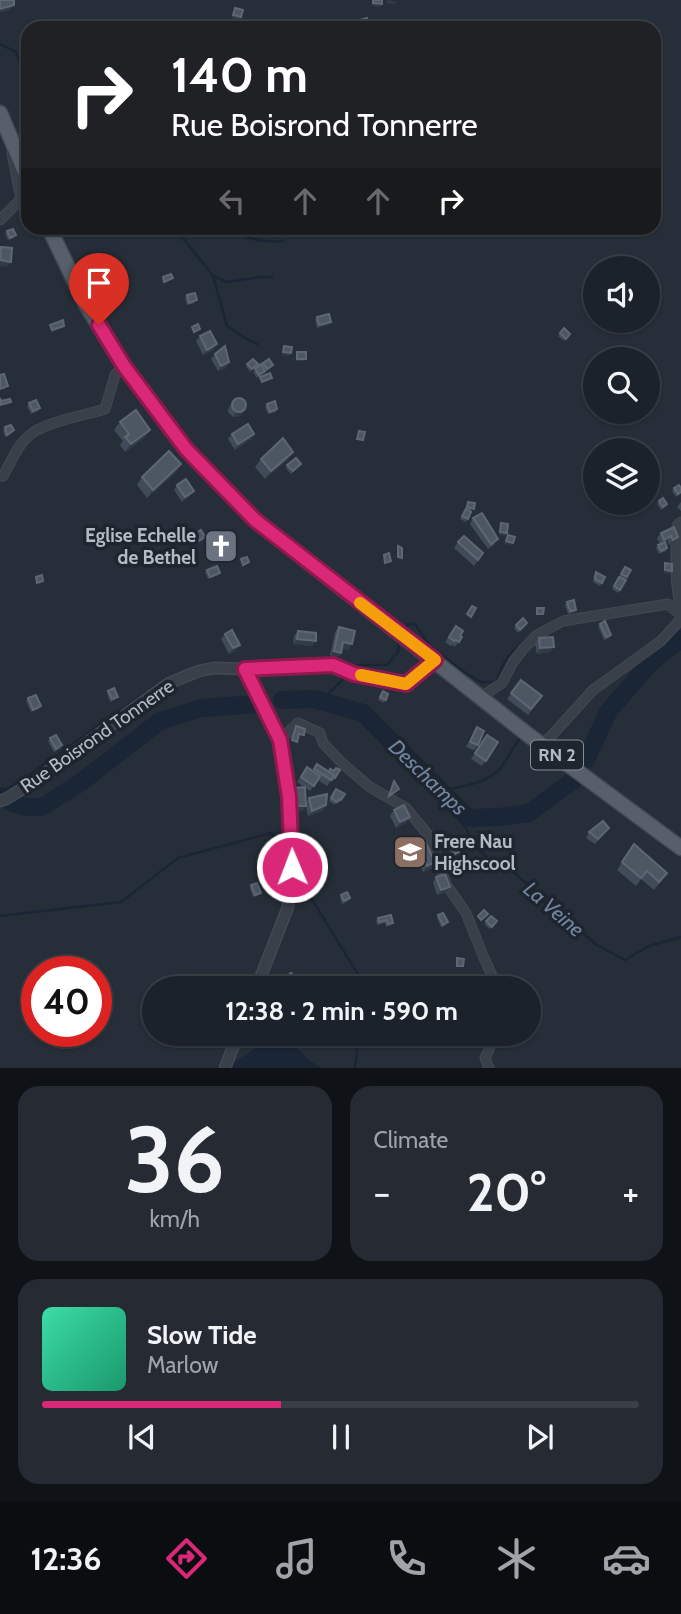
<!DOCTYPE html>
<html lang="en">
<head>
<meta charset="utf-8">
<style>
  body { margin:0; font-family:Cabin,sans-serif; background:#252a33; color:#f1f3f6; height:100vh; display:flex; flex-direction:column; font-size:26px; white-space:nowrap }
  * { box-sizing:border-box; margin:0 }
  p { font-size:23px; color:#a0a4a9 }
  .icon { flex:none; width:38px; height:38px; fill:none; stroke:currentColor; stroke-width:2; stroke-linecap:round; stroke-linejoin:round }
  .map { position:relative; height:1068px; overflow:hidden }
  .details { display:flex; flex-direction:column; gap:18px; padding:18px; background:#0f1318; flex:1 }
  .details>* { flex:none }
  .banner { position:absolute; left:21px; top:21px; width:640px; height:214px; border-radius:21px; box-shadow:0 2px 5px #0004,0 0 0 2px #3a3f47; background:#202124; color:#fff; overflow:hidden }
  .fabs { position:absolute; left:583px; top:256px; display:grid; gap:14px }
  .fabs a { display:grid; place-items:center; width:77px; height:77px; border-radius:50%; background:#1c222b; box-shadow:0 2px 5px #0004,0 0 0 2px #3a3f47; font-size:35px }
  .speed { position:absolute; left:21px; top:956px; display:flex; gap:14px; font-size:35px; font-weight:700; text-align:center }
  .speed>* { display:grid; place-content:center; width:91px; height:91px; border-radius:50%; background:#1c222b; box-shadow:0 2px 5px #0004,0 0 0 2px #3a3f47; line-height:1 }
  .speed .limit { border:10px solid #d22; background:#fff; color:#111 }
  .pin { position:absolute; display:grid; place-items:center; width:60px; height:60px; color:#fff; margin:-72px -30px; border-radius:50% 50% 50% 0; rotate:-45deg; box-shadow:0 0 7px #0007 }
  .pin .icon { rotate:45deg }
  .me { position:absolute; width:77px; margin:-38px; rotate:359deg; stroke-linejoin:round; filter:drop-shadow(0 0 5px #0008) }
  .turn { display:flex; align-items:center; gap:24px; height:147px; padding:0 35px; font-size:32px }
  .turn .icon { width:91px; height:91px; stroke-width:2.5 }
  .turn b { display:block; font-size:49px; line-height:60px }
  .lanes { display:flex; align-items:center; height:66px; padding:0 35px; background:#0003; justify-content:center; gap:35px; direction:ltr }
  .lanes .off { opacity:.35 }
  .big { font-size:52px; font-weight:700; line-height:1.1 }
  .details .widget { flex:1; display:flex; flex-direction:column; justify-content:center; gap:10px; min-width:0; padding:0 24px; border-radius:21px; background:#252a33 }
  .details .dial { align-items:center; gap:0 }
  .dial b { font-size:91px; line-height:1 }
  .song { display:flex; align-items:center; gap:21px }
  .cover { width:84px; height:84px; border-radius:10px; background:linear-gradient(135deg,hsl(160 70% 55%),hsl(160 70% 35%)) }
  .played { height:7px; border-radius:4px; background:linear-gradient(90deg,#db2777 40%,#3a3f47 40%) }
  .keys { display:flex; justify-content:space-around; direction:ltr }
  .heat { display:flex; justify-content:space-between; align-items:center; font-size:38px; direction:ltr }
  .details .tiles { flex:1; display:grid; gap:18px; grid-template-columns:1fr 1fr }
  .widget:last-child { grid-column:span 2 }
  .trip { position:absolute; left:142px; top:976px; width:399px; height:70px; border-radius:35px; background:#1c222b; box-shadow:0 2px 5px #0004,0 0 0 2px #3a3f47; font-weight:700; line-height:70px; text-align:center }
  .tab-bar { display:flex; height:112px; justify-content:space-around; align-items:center; background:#0b0e11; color:#a0a4a9 }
  .tab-bar .icon { width:49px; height:49px }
  .tab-bar .active { color:#db2777 }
  .tab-bar b { font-size:32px; color:#f1f3f6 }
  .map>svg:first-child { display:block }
  .water { fill:#1a2536 }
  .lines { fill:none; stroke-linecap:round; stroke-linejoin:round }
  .stream { stroke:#1a2536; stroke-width:2.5 }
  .river { stroke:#1a2536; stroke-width:18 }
  .minor-casing { stroke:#424953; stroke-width:11 }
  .tertiary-casing { stroke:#424953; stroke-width:13 }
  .primary-casing { stroke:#424953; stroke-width:17 }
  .minor { stroke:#39404a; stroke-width:9 }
  .tertiary { stroke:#39404a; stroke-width:10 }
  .primary { stroke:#575f6a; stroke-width:14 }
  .wall { fill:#414a58 }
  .shaded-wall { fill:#313a47 }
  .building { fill:#4d5764; stroke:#5e6673; stroke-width:2 }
  .route-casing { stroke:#8e194d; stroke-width:18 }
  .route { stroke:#db2777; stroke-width:12 }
  .slow { stroke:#f59e0b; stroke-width:12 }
  .labels { text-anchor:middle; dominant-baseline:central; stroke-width:7; stroke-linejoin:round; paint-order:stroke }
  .shield { fill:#1e252f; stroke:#888e98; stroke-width:2 }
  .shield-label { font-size:18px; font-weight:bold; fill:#b5bbc5 }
  .poi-label { font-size:19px; font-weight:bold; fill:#b5bbc5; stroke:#1e252f; text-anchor:end }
  .street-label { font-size:19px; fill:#b5bbc5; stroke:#1e252f }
  .water-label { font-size:21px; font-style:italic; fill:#7285a0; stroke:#1e252f }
</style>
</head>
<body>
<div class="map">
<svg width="681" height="1068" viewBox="0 0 681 1068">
  <rect width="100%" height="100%" fill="#262e39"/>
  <!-- water -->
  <polygon class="water" points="286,1036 309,1060 321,1068 231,1068 232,1064 266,1041"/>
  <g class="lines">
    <!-- stream -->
    <g class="stream">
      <polyline points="0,44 16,52 28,81"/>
      <polyline points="150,228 182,237 213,276 227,282 261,277 272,277"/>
      <path d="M228 228C246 239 262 243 284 241"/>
      <polyline points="182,237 196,228"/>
      <polyline points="213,276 227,326 243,337 257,344"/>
      <path d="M404 629 408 624H415L429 645 464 672 481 682H497C503 658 513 651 531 635"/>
      <polyline points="351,670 354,665 387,665 398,652 399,642"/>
      <polyline points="324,702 328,694 347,675"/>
      <path d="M439 790C455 789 485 783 497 772 507 763 512 747 522 736"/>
      <polyline points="0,793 27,777 40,767 168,677 181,673"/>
      <polyline points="453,804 476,847 493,863 512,871 535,891 542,902 553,905 563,920 579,929 595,944 625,960 649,946 681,937"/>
      <polyline points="295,872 364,984 364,989"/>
      <polyline points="0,916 121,902 178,858 271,833 287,860"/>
      <polyline points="355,1068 359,1034"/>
    </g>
    <!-- river -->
    <g class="river">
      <polyline points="282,700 314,699 363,713 468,818 499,817 529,813 575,779"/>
      <polyline points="586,760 608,712 651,662 681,639"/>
      <polyline points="0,796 2,796 12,803 27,807 42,807 80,783 160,721 202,708 258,704"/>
    </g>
    <!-- minor casing -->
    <g class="minor-casing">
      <g id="minor">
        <polyline points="0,220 21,199 12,154"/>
        <path d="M0 476H3C11 462 18 444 31 434 46 422 86 415 105 409L115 375 124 366"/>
        <path d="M681 522 677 526C676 554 674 582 681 609"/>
        <polyline points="481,697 502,683 513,662 524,648 537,635 563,621 668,604 681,615"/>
        <polyline points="280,740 298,723 320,733 323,743 343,764 370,787 406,808 429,836 446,884 466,913 484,958 498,989"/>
        <polyline points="543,745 593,690 661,641 681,619"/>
        <polyline points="489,1068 485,1058 496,1034"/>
      </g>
    </g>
    <!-- tertiary casing -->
    <g class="tertiary-casing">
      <g id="tertiary">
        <polyline points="245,669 280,740 289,797 292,860 288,907 256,989"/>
        <polyline points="0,801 6,799 30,784 169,683 199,671 214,668 245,669 333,665 354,674 406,684 435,660"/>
        <polyline points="225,1068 238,1034"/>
      </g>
    </g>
    <!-- primary casing -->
    <g class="primary-casing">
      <g id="primary">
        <polyline points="0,113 28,179"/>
        <polyline points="49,228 86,305 124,366 186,449 255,520 527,734 681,848"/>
      </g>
    </g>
    <!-- minor -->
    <use href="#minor" class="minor"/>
    <!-- tertiary -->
    <use href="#tertiary" class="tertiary"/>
    <!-- primary -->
    <use href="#primary" class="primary"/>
  </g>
  <!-- wall -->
  <g class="wall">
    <polygon points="7,231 16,235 14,238 8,240 5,234"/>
    <polygon points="187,295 195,303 187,305 185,298"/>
    <polygon points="317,317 329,325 317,328 315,319"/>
    <polygon points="564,328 570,334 564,341 558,336"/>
    <polygon points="200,336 217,344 213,350 203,355 196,341"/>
    <polygon points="215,354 226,368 218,371 211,359"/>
    <polygon points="263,363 273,365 271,368 257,378 253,372"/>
    <polygon points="247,364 258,364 250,372 246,366"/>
    <polygon points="233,402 241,415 237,417 233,417 228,412 229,407"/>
    <polygon points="29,403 40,408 38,411 31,414 27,406"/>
    <polygon points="267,404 277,409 276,412 268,414 265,407"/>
    <polygon points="120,422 150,430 144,438 125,452 120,445 123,441 114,430"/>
    <polygon points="5,427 14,430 12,433 5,437 3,430"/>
    <polygon points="232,434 254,434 251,439 235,450 228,439"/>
    <polygon points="261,459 287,460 265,479 255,467"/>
    <polygon points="301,464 291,474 286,468 287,465"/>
    <polygon points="176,472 147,498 137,485 142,477"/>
    <polygon points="177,485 190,496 182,502 174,490"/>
    <polygon points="674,488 681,493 676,497 672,491"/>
    <polygon points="659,501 666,506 661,510 657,504"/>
    <polygon points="468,502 472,511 470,511 466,522 460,519"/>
    <polygon points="681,502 681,511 677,507"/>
    <polygon points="473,518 495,544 488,549 470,524"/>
    <polygon points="674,527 675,542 669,545 668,541 665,543 667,548 666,551 659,554 656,548 660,544 657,538 661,533"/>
    <polygon points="191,536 205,537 203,540 193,545 189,539"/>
    <polygon points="458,542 483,553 474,566 454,548"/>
    <polygon points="625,567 631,570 618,593 612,589"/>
    <polygon points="207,570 218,575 208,579 205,572"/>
    <polygon points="596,572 605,577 600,586 593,582 594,574"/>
    <polygon points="567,602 576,610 575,612 568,614 565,605"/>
    <polygon points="527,623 518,633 514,628 516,625"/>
    <polygon points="600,624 611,635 609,638 604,640 598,626"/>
    <polygon points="456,626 460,636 462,637 455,647 453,645 450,646 445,642"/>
    <polygon points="339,627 348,650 342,648 337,658 330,656 335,632"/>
    <polygon points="298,631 316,641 312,646 293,644 294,636"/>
    <polygon points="225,634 236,650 229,654 221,639"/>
    <polygon points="539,638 550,652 537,654 535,644"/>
    <polygon points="521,680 542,696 528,715 507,699"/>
    <polygon points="108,691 116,699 110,702 107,693"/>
    <polygon points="383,691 386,700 384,703 378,700"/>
    <polygon points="28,698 39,709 31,712 26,701"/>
    <polygon points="477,727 478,745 474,750 466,747"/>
    <polygon points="487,735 498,742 482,766 471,759"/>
    <polygon points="50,738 60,748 54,752 48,741"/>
    <polygon points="317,764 328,772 340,770 333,781 331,780 327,786 318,780 310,791 297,782 307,767 312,771"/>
    <polygon points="295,788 306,803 309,798 323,811 308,816 306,806 302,811 292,811 291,793"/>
    <polygon points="336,789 345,794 339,803 337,801 335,805 329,801"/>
    <polygon points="394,810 410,817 406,823 396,828 390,816"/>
    <polygon points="589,832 605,833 595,844 586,838"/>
    <polygon points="416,843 435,862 432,868 423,872 412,848"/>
    <polygon points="634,844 662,880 654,890 641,879 636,886 617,870"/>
    <polygon points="450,845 457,854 453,857 448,847"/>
    <polygon points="436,877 446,892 437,895 433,882"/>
    <polygon points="251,885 261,893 259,895 253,897 250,888"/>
    <polygon points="341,895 350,898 348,901 342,904 340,898"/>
    <polygon points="438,915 446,925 441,927 437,918"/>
    <polygon points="491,916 497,921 490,929 484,924"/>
    <polygon points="378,918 393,923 391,925 386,927 385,923 377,925 376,921"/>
    <polygon points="285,978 299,982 293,989 290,989 283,981"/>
  </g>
  <!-- shaded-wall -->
  <g class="shaded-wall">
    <polygon points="388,0 397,2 395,4 386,3"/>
    <polygon points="373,3 382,4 381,7 371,6"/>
    <polygon points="14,5 10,10 0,13 0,9"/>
    <polygon points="233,15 241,17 239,20 231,18"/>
    <polygon points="0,260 11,262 7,267 0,266"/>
    <polygon points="331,322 329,325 317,328 319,325"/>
    <polygon points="64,326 63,328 50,333 52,330"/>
    <polygon points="217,344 213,350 203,355 207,350"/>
    <polygon points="283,352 291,353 289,356 282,355"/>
    <polygon points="297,359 306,359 304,361 295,361"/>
    <polygon points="229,362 226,368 218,371 221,366"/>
    <polygon points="245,410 241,415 237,417 233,417 236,412"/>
    <polygon points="150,430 144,438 125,452 131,444"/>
    <polygon points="254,434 251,439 235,450 238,444"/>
    <polygon points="293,452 287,460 265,479 271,471"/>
    <polygon points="181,464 176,472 147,498 153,490"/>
    <polygon points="194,491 190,496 182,502 185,497"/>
    <polygon points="500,532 507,533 506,536 498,535"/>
    <polygon points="671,536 668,541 660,545 664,540"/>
    <polygon points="678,537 675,542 669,545 673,540"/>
    <polygon points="506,541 513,543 511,545 504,544"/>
    <polygon points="665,570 672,571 670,574 663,573"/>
    <polygon points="297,639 316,641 312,646 293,644"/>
    <polygon points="343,642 352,644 348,650 340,647"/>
    <polygon points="240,645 236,650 229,654 233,648"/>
    <polygon points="554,647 550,652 537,654 540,648"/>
    <polygon points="334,651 341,653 337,658 330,656"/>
    <polygon points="326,805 323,811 308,816 312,811"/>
    <polygon points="296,806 306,806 302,811 292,811"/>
    <polygon points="410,817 406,823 396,828 400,822"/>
    <polygon points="435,862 432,868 423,872 427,866"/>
    <polygon points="298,870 306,871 304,874 296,873"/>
    <polygon points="450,887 446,892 437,895 441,890"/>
  </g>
  <!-- building -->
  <g class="building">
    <polygon points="0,0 14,0 14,5 0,9"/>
    <polygon points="373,0 382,0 382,4 373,3"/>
    <polygon points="235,8 243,10 241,17 233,15"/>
    <polygon points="367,18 369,27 362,28 360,20"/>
    <polygon points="167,21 168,28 147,28 147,24"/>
    <rect x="125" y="25" width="11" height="3"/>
    <polygon points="13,229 16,235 10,238 7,231"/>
    <polygon points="1,247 12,248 11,262 0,260"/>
    <polygon points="171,274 173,278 164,282 163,277"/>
    <polygon points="195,293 197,300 189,303 187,295"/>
    <polygon points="329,314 331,322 319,325 317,317"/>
    <polygon points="63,320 64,326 52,330 50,325"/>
    <polygon points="198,324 200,329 194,332 192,327"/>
    <polygon points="564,328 570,334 566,339 560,333"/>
    <polygon points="210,331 217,344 207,350 200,336"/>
    <polygon points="225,346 229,362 221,366 215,354"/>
    <polygon points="284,346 292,347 291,353 283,352"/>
    <rect x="297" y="352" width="9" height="7"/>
    <polygon points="253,359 258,364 252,369 247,364"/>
    <polygon points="269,359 273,365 267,369 263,363"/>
    <polygon points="261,364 265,371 259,375 255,369"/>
    <polygon points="270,373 272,378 262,382 260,377"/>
    <polygon points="4,374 8,386 0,389 0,375"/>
    <polygon points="0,398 1,401 10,399 11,402 0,405"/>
    <circle cx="239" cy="405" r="7"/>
    <polygon points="36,400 40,408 33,411 29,403"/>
    <polygon points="275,401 277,409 270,412 267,404"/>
    <polygon points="136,410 150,430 131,444 125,437 129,434 120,422"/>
    <polygon points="248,424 254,434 238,444 232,434"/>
    <polygon points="11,425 14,430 7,435 5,427"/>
    <polygon points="359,431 365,432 363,440 357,439"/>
    <polygon points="283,438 293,452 271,471 261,459"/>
    <polygon points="169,451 181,464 153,490 142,477"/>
    <polygon points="296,458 301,464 293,471 287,465"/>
    <polygon points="186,479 194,491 185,497 177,485"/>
    <polygon points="679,485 681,488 681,492 678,494 674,488"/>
    <polygon points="663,498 667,504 663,507 659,501"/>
    <polygon points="468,502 475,503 474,509 467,507"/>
    <polygon points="466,509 471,512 468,519 462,516"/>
    <polygon points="482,513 498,539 491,544 473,518"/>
    <polygon points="501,523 508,524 507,533 500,532"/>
    <polygon points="674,527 678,537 673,540 671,536 664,540 661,533"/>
    <polygon points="201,530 205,537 195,543 191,536"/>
    <polygon points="508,535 515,537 513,543 506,541"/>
    <polygon points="464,536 483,553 478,560 458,542"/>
    <polygon points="665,542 667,548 661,551 658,545"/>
    <polygon points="398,546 402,548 402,558 398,557"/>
    <polygon points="389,553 391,561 385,563 384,555"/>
    <polygon points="247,557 249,562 243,565 241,559"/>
    <polygon points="665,563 672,564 672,571 665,570"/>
    <polygon points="217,566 220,573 210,577 207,570"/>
    <polygon points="625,567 631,570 627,577 621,574"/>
    <polygon points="596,572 605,577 602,583 595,579"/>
    <polygon points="42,575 43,581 37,583 36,577"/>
    <polygon points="619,577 626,580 620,590 614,586"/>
    <polygon points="574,600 576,610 570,611 567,602"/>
    <polygon points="472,606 476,608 471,617 467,614"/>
    <polygon points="537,608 544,608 543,614 537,614"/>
    <polygon points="523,618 527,623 520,630 516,625"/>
    <polygon points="605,621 611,635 606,637 600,624"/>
    <polygon points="456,626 463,631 460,636 462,637 459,642 456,640 454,641 449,637"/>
    <polygon points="339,627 355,631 352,644 343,642 341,653 334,651"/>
    <polygon points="232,630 240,645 233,648 225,634"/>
    <polygon points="298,631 316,633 316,641 297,639"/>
    <polygon points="553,637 554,647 540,648 539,638"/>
    <polygon points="521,680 542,696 531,709 511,693"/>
    <polygon points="114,688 118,697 112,699 108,691"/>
    <polygon points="383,691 388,694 386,700 380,697"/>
    <polygon points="36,695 41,706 33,710 28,698"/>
    <polygon points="296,726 305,729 304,735 299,734 297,742 292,740"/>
    <polygon points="477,727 484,731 478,745 470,742"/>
    <polygon points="56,735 62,745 56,749 50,738"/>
    <polygon points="487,735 498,742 486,761 475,753"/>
    <polygon points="317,764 334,775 331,780 314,769"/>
    <polygon points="307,767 320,776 314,786 301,777"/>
    <polygon points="336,768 340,770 335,778 333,777 334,775 329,772 330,769 334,771"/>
    <polygon points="394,781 399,789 389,796"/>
    <polygon points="305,787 306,806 296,806 295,788"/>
    <polygon points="336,789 345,794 341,800 339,799 337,802 331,798"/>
    <polygon points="327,794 326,805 312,811 309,798"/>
    <polygon points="404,805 410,817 400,822 394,810"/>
    <polygon points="603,821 609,828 598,839 589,832"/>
    <polygon points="424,839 435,862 427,866 416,843"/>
    <polygon points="454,842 459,852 455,854 450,845"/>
    <polygon points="634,844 667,873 659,882 647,871 641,878 622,862"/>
    <polygon points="299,864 306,864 306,871 298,870"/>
    <polygon points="445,874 450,887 441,890 436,877"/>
    <polygon points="257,883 261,893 255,895 251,885"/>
    <polygon points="347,892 350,898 344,901 341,895"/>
    <polygon points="484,910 488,914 481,920 478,916"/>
    <polygon points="443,913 448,922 443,925 438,915"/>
    <polygon points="391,915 393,923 388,924 387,920 379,922 378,918"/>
    <polygon points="491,916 497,921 492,927 486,921"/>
    <polygon points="457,958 464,959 463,966 457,966"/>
    <polygon points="291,973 299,982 293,987 285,978"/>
  </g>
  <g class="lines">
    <!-- route casing -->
    <g class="route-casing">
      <polyline id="route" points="99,325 124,366 186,449 255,520 435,660 406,684 354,674 333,665 245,669 280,740 289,797 292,867"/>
    </g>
    <!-- route -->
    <use href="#route" class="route"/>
    <!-- slow -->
    <polyline class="slow" points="360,603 435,660 406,684 361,675"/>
  </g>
  <!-- icons -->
  <defs>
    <g id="church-square" transform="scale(1.75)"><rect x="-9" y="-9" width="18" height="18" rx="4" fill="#6b7280" stroke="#1e252f"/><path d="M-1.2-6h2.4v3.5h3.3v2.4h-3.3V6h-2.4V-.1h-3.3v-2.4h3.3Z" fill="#fff"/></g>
    <g id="school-square" transform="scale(1.75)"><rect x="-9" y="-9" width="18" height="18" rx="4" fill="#8d6e63" stroke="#1e252f"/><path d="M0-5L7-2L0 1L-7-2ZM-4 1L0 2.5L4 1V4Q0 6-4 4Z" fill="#fff"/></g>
  </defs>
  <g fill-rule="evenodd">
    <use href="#church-square" x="221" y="546"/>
    <use href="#school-square" x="410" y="852"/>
  </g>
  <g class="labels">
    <!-- shield labels -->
    <rect class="shield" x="531" y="740.5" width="52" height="29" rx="5"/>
    <g class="shield-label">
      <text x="557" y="755">RN 2</text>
    </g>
    <!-- poi labels -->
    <g class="poi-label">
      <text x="196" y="535">Eglise Echelle<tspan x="196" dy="22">de Bethel</tspan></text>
      <text x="434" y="841" text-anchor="start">Frere Nau<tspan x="434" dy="22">Highscool</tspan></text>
    </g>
    <!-- street labels -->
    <g class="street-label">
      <text transform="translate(97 736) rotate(-35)">Rue Boisrond Tonnerre</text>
    </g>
    <!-- water labels -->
    <g class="water-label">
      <text transform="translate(428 777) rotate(44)">Deschamps</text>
      <text transform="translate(554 909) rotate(41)">La Veine</text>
    </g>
  </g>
</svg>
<div class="fabs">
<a><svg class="icon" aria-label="sound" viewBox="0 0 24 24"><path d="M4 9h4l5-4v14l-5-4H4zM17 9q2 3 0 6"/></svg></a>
<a><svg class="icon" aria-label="search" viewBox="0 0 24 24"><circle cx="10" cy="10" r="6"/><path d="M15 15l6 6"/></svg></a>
<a><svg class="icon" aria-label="layers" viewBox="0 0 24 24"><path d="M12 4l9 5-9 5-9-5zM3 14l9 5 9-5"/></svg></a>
</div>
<div class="speed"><div class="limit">40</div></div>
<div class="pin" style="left:99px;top:325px;background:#d93025"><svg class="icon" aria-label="arrive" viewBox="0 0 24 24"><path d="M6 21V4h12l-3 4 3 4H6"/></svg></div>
<svg class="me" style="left:292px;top:867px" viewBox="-20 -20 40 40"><circle r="17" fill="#db2777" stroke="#fff" stroke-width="3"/><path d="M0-11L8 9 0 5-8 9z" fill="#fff"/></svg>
<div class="trip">12:38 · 2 min · 590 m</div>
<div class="banner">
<div class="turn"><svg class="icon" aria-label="right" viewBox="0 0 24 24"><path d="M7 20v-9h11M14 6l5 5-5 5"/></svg><div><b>140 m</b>Rue Boisrond Tonnerre</div></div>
<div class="lanes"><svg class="icon off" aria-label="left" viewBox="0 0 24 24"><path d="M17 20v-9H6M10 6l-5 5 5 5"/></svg><svg class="icon off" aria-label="ahead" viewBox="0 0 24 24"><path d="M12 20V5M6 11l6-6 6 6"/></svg><svg class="icon off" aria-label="ahead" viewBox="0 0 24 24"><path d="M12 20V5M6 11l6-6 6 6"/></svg><svg class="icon" aria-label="right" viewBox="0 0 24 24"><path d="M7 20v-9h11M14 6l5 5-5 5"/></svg></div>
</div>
</div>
<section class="details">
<div class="tiles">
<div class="widget dial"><b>36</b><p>km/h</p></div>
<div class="widget"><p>Climate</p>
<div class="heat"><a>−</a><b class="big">20°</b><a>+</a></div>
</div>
<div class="widget">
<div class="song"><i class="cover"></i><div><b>Slow Tide</b><p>Marlow</p></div></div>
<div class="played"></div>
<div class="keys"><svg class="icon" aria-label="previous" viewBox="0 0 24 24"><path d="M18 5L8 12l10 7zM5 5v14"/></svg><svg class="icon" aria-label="pause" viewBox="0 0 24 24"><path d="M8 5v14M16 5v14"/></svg><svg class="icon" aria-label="next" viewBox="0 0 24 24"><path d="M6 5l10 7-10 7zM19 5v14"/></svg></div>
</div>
</div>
</section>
<nav class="tab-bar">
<b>12:36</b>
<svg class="icon active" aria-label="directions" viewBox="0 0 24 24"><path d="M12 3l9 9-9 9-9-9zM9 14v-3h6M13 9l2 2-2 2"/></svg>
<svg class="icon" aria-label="music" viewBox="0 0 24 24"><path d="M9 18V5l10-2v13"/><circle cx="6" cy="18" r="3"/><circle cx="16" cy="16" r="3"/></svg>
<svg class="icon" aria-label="phone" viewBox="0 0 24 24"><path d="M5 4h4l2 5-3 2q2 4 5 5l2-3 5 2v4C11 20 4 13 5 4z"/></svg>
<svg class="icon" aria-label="climate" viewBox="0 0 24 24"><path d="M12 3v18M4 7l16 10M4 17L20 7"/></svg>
<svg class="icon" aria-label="car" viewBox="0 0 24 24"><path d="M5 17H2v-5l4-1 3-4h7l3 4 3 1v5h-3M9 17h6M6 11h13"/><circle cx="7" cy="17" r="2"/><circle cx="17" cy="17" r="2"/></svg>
</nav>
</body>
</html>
